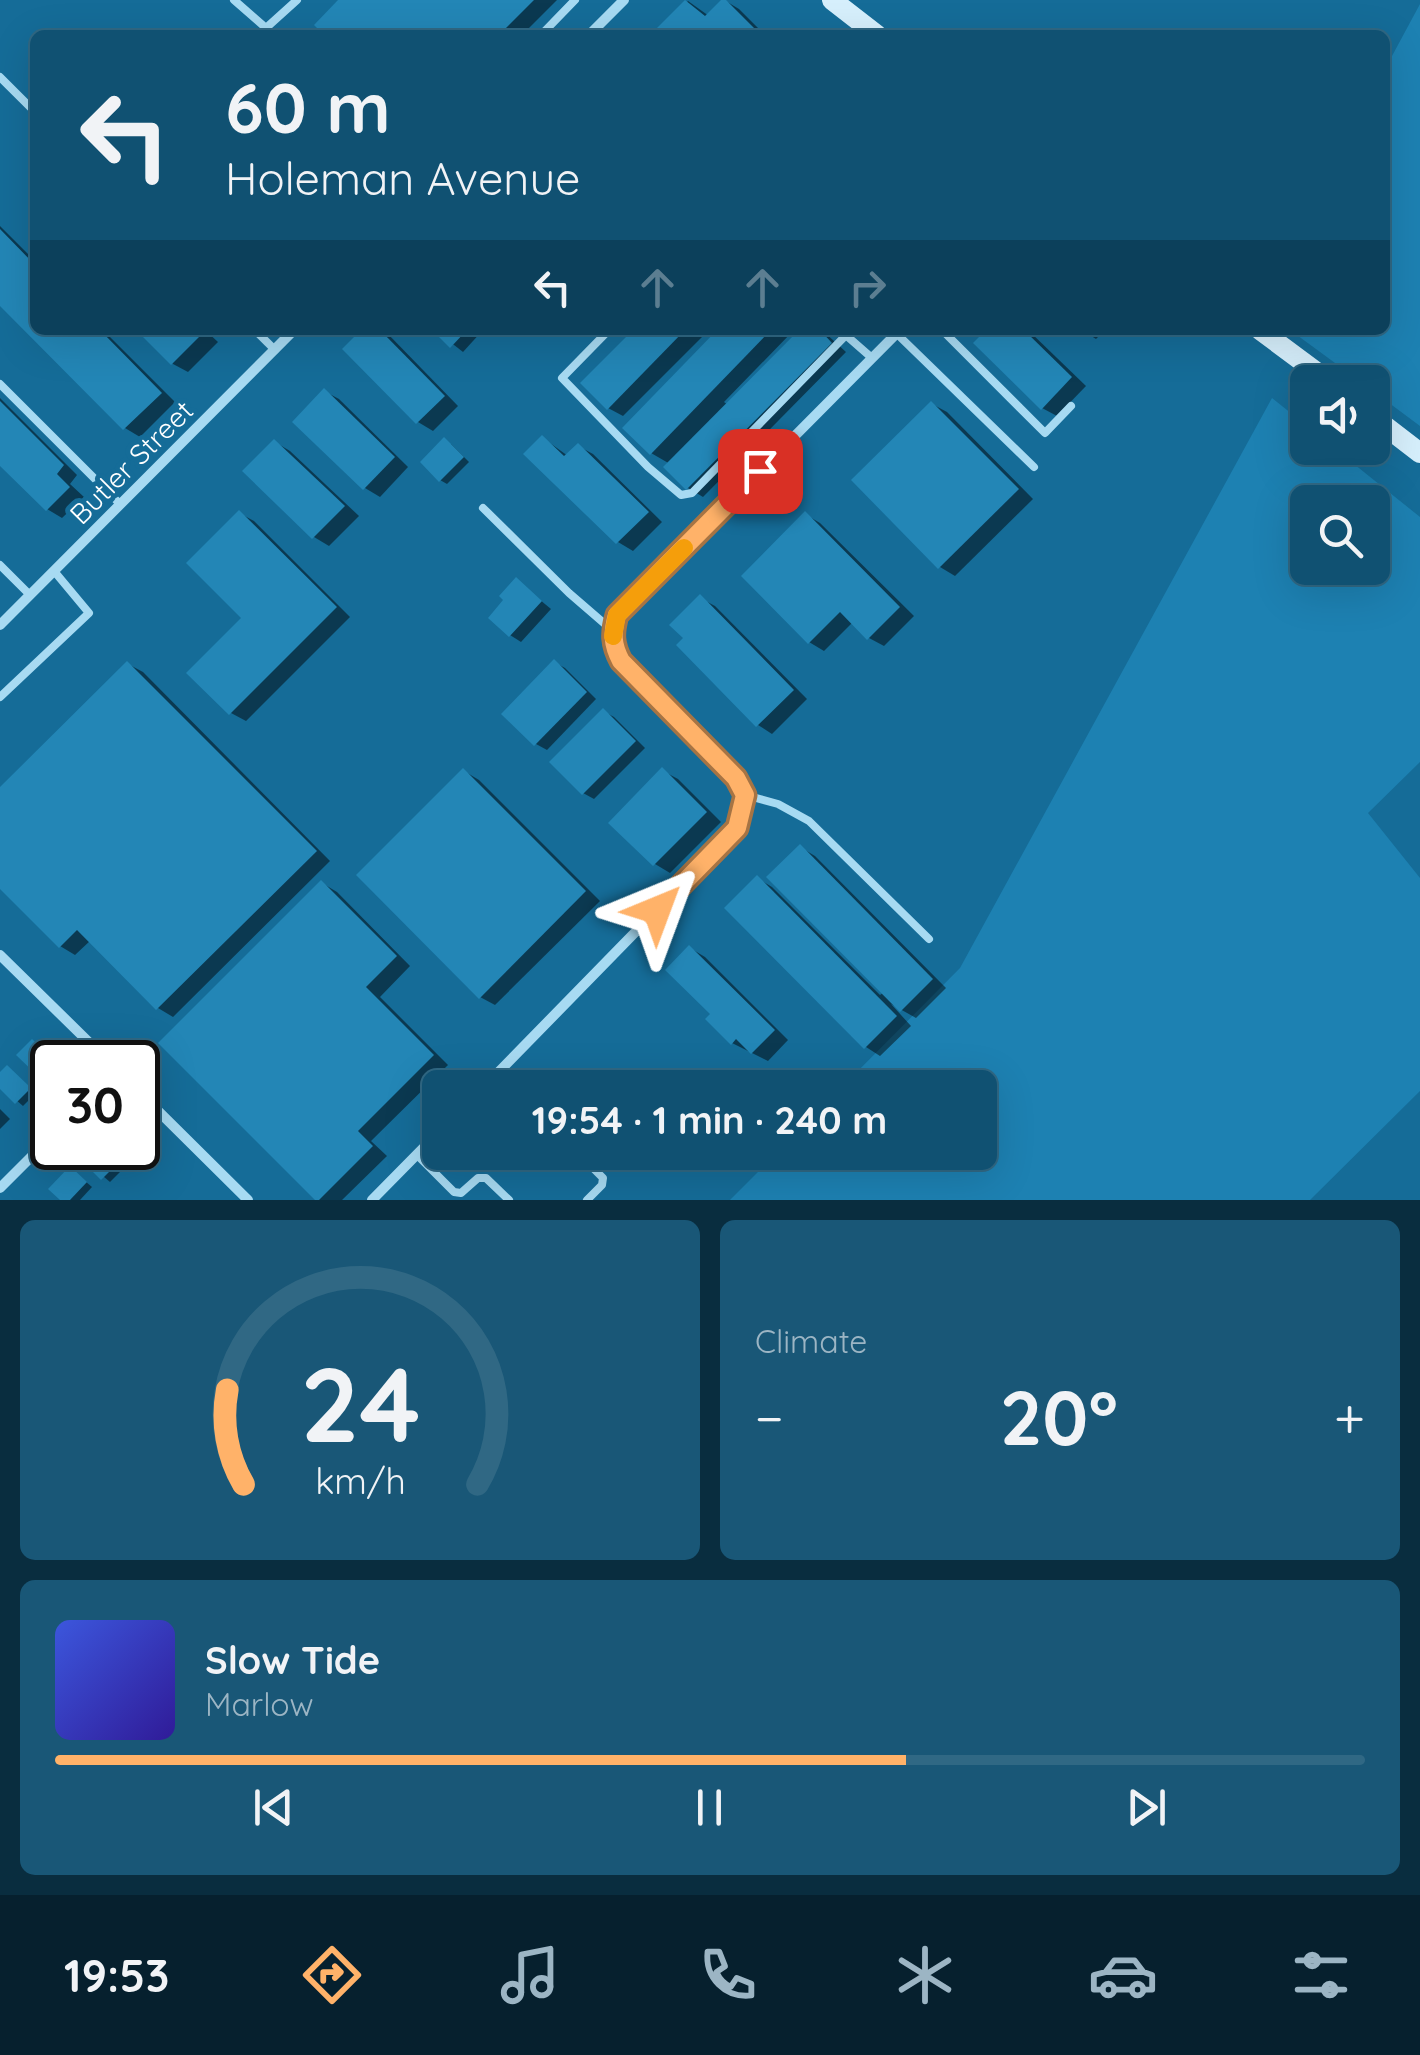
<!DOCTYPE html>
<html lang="en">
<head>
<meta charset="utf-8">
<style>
  body { margin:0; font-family:Quicksand,sans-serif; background:#195777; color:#f1f3f6; height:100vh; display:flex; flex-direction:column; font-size:38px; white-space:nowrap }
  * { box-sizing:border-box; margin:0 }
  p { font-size:32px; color:#9cb5c4 }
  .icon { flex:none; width:55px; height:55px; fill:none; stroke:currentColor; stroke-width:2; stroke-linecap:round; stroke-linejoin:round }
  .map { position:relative; height:1200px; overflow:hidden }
  .side { display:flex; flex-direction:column; gap:20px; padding:20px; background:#092d3f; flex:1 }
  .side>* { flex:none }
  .guide { position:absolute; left:30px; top:30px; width:1360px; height:305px; border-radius:15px; box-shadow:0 10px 40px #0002,0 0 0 2px #306884; background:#105172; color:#f1f3f6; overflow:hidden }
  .tools { position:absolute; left:1290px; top:365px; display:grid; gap:20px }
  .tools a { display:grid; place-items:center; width:100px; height:100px; border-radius:15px; background:#105172; box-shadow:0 10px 40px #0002,0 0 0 2px #306884; font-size:50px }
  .speed { position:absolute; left:30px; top:1040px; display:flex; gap:20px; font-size:50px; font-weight:700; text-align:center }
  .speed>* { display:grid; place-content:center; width:130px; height:130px; border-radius:50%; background:#105172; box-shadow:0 10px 40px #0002,0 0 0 2px #306884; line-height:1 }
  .speed .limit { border:5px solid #111; border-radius:15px; background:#fff; color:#111 }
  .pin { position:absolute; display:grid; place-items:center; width:85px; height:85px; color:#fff; margin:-42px; border-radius:20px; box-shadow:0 5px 15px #0006 }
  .me { position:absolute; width:110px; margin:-55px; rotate:44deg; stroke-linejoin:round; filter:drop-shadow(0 0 8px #0008) }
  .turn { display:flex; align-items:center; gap:35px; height:210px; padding:0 30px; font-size:45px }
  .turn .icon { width:130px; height:130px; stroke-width:2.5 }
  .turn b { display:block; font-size:70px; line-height:85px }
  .lanes { display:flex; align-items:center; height:95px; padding:0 30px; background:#0003; justify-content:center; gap:50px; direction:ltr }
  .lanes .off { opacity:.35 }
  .big { font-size:75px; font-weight:800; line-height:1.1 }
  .side .card { flex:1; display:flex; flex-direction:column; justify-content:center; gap:15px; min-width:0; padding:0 35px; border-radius:15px; background:#195777 }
  .side .dial { align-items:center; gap:0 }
  .dial svg { height:260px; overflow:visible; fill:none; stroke:#306884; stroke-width:7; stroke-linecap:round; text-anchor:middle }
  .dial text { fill:#f1f3f6; stroke:none }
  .song { display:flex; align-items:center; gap:30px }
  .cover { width:120px; height:120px; border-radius:15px; background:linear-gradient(135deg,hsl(230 70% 55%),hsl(250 70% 35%)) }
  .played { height:10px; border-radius:5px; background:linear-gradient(90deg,#ffb269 65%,#306884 65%) }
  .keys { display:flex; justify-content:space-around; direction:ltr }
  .heat { display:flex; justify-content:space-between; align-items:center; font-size:55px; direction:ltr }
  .side .tiles { flex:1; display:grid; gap:20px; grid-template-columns:1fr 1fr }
  .card:last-child { grid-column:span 2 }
  .trip { position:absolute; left:422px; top:1070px; width:575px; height:100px; border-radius:15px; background:#105172; box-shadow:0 10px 40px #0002,0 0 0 2px #306884; font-weight:800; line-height:100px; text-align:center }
  .menu { display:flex; height:160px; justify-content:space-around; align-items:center; background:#06202e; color:#9cb5c4 }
  .menu .icon { width:70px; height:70px }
  .menu .on { color:#ffb269 }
  .menu b { font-size:45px; color:#f1f3f6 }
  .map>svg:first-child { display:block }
  .green { fill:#1d81b2; fill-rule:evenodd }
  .shadow { fill:#0007 }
  .building { fill:#2386b6 }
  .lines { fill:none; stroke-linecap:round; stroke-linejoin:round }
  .lane { stroke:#a7daf2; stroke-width:8 }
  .street { stroke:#a7daf2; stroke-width:10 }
  .secondary { stroke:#d6effc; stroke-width:20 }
  .route-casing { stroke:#a67444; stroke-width:25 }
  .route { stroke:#ffb269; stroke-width:18 }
  .slow { stroke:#f59e0b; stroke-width:18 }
  .labels { text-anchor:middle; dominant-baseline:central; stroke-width:10; stroke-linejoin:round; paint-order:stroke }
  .street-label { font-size:28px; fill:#fff; stroke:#156c98 }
</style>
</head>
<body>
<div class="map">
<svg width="1420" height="1200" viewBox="0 0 1420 1200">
  <rect width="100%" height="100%" fill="#156c98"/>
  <!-- green -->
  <g class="green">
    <polygon points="1420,4 1420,426 1373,391 1372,382 1361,382 1290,330 1385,330 1385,69"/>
    <path d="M1272 398 1307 426 1308 448H1334L1420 517V762L1368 813 1420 878V1091L1310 1200H730L777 1153 980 1152V1088L842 1087 960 968ZM1308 502H1372V568H1308Z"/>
  </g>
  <!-- shadow -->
  <g class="shadow">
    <polygon points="342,0 557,0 522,35 328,35"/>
    <polygon points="724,0 739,9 765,35 654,35 688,1 709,16"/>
    <polygon points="0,226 35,261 35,330 103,330 175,402 140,437 125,428 0,303"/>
    <polygon points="140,330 205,330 218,342 188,372 173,364"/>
    <polygon points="365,330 386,332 458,406 433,431 418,422"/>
    <polygon points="435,330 483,330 463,352"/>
    <polygon points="636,330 709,330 623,416 608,408"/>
    <polygon points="720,330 794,330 724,402 728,405 802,330 822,330 846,352 703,497 688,488 670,464 651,453"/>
    <polygon points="989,330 1028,330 1086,386 1057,416 1042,408"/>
    <polygon points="1082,330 1105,330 1096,339"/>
    <polygon points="324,391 339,399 408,467 380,497 365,488"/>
    <polygon points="0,398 77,475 70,484 84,497 62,518 47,509 0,463"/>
    <polygon points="932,404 947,412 1033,499 955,576 940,567"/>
    <polygon points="543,438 568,456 578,446 593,454 662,522 633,551 618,542"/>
    <polygon points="275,442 290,451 359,516 329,546 314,537 246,471"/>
    <polygon points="451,444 469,462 447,484 440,480"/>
    <polygon points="239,513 254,521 350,617 246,721 231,713 245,618"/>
    <polygon points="805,514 820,523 914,616 884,646 869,638 853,622 824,651 809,642"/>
    <polygon points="516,580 551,609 521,642 510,635 507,600"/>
    <polygon points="700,598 715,606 807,699 772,734 758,725"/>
    <polygon points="554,662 565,668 596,699 547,750 536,744"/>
    <polygon points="128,664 143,672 330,861 173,1017 158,1008 91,940 75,955 60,946 0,885 0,790"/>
    <polygon points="603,711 614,717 645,748 594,799 583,793"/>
    <polygon points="464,771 479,780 600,901 495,1005 480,997"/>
    <polygon points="663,771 678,779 721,822 670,873 655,864 612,823"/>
    <polygon points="800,847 815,856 946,988 916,1018 891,1004 911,1026 880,1056 866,1047 757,878 772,887 880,995 884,992"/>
    <polygon points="322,883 337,892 410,966 380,997 448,1065 371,1141 387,1156 342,1200 319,1200"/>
    <polygon points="690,948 705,957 788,1040 768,1061 732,1043 713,1014"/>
    <polygon points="39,1046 56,1062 52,1062 52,1075 48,1080 41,1076"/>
    <polygon points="8,1068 36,1093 23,1106 0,1086 0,1076"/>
    <polygon points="0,1109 10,1119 0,1129"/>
    <polygon points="138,1139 147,1149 134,1161 118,1148 138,1148"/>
    <polygon points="95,1148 104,1149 124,1168 110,1182 83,1159"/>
    <polygon points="71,1169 92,1187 80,1200 64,1200"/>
  </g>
  <!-- building -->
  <g class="building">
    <polygon points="338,0 534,0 499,35 324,35 314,25"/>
    <polygon points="685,0 705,16 721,0 726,0 761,35 650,35"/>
    <polygon points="0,229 35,265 35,330 100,330 162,393 123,430 0,306"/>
    <polygon points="136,330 202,330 204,332 171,365"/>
    <polygon points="361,330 380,330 445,396 416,424 342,349"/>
    <polygon points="432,330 467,330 450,348"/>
    <polygon points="633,330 685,330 607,410 580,383"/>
    <polygon points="717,330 771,330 650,455 622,428"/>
    <polygon points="799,330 820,330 832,343 686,490 663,467"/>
    <polygon points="986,330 1024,330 1072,377 1041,410 973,343"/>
    <polygon points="324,388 395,457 363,490 292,422"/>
    <polygon points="0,401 64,465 57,474 70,487 46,511 0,466"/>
    <polygon points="931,401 1019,489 938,569 851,480"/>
    <polygon points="542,435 564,456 578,443 649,512 616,544 523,454"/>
    <polygon points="444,437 464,457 439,482 420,462"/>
    <polygon points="274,439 345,506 312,539 242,471"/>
    <polygon points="239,510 337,607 229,715 186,673 241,618 186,563"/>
    <polygon points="805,511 900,607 867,640 840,612 808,644 741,576"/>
    <polygon points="516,577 542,601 509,637 488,618 503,600 499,596"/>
    <polygon points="700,594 794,690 756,727 676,645 683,638 669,625"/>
    <polygon points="554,659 587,692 534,746 501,714"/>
    <polygon points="127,661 317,851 156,1010 77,930 59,948 0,889 0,787"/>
    <polygon points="603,708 636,741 582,795 549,762"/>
    <polygon points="662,767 707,812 653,866 608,823"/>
    <polygon points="463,768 586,891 479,999 356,875"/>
    <polygon points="800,844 933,979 900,1012 766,877"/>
    <polygon points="757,875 897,1016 864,1049 724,908"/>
    <polygon points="321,880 397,956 366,987 434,1055 358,1131 373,1146 319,1200 315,1200 158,1043"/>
    <polygon points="689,945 775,1030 751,1054 736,1039 731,1045 705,1019 710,1014 665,970"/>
    <polygon points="32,1039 56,1062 40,1078 16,1055"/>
    <polygon points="7,1065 31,1088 15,1104 0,1089 0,1072"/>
    <polygon points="138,1139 142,1143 126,1159 114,1148 138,1148"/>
    <polygon points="91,1148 103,1148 118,1163 101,1180 80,1159"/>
    <polygon points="70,1166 87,1182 70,1200 60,1200 48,1189"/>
  </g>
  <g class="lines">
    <!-- lane -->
    <g class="lane">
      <polyline points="234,0 266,28 297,0"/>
      <polyline points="541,35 575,0"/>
      <polyline points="0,77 35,112"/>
      <polyline points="255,330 275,350"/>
      <polyline points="609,330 562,378 648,467 681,495 692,493 851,330"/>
      <polyline points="840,330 872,358"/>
      <polyline points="942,330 1045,433 1071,406"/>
      <polyline points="896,333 1034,467"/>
      <polyline points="0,384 120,504"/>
      <polyline points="736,446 760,471"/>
      <polyline points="483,508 569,593 613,631"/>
      <polyline points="0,565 30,595"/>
      <polyline points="0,697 89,613 54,571"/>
      <polyline points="745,795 778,804 809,821 929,939"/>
      <polyline points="496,1074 511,1088"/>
      <polyline points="577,1152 603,1178 602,1185 587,1200"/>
      <polyline points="417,1155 454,1192 461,1193 478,1178 486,1178 509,1200"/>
    </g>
    <!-- street -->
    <g class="street">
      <polyline points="589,35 624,0"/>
      <polyline points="0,625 294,330"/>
      <polyline points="0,955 109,1062"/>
      <path d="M483 1088 737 828C745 808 746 797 736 778L621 661 613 647 617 615 900 330"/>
      <polyline points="138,1091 248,1200"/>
      <polyline points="0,1188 52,1136"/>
      <polyline points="372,1200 440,1131"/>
    </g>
    <!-- secondary -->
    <g class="secondary">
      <polyline points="832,0 877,35"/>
      <polyline points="1260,330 1330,382"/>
      <polyline points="1372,416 1420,453"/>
    </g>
  </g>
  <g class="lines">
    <!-- route casing -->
    <g class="route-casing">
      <path id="route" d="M657 910 737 828 745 795 736 778 621 661C612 644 612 633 617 615L760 471"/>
    </g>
    <!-- route -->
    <use href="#route" class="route"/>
    <!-- slow -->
    <polyline class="slow" points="613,636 617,615 684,548"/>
  </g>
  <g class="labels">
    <!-- street labels -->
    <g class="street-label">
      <text transform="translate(131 462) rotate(-45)">Butler Street</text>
    </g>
  </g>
</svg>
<div class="tools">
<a><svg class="icon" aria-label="sound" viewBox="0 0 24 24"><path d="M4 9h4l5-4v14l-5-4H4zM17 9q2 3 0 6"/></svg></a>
<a><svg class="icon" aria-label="search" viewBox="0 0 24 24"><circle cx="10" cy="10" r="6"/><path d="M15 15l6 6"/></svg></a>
</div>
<div class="speed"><div class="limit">30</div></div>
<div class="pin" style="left:760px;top:471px;background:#d93025"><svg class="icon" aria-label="arrive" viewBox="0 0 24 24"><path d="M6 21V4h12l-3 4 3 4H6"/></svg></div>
<svg class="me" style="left:657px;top:910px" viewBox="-20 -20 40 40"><path d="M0-17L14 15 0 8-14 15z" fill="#ffb269" stroke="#fff" stroke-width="4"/></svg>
<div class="trip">19:54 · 1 min · 240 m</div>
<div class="guide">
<div class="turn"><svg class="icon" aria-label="left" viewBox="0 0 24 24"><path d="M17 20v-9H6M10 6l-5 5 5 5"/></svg><div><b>60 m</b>Holeman Avenue</div></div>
<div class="lanes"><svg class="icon" aria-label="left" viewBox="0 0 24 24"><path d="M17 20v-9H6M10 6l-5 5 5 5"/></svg><svg class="icon off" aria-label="ahead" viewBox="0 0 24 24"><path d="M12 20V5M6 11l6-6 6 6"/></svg><svg class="icon off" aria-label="ahead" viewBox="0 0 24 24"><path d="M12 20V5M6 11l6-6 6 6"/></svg><svg class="icon off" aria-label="right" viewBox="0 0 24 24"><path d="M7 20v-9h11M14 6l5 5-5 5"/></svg></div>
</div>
</div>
<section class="side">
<div class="tiles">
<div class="card dial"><svg viewBox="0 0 100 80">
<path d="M14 69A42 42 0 1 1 86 69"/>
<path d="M14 69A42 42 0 0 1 9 40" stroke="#ffb269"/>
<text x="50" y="56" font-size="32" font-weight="700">24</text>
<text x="50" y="72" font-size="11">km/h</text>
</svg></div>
<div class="card"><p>Climate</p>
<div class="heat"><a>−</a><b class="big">20°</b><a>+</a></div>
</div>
<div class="card">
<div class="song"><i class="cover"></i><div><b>Slow Tide</b><p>Marlow</p></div></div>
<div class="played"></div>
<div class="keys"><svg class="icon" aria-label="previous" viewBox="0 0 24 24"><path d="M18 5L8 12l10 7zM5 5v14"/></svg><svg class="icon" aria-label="pause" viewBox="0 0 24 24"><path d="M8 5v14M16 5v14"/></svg><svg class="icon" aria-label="next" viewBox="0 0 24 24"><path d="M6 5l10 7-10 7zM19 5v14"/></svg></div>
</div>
</div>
</section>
<nav class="menu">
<b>19:53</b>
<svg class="icon on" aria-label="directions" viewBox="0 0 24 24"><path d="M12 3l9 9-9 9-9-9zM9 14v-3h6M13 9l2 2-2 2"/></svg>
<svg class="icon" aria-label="music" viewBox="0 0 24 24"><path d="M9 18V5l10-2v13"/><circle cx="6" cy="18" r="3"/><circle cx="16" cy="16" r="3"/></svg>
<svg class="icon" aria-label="phone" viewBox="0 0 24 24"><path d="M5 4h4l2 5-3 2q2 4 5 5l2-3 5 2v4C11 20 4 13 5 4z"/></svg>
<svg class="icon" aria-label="climate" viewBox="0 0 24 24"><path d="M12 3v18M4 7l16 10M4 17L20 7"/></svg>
<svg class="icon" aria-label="car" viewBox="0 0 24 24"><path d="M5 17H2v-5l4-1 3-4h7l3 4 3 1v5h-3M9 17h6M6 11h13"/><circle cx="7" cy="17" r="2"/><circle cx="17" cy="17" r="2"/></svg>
<svg class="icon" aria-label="filters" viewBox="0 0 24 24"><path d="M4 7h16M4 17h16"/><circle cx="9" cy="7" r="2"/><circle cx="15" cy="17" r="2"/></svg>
</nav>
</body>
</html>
